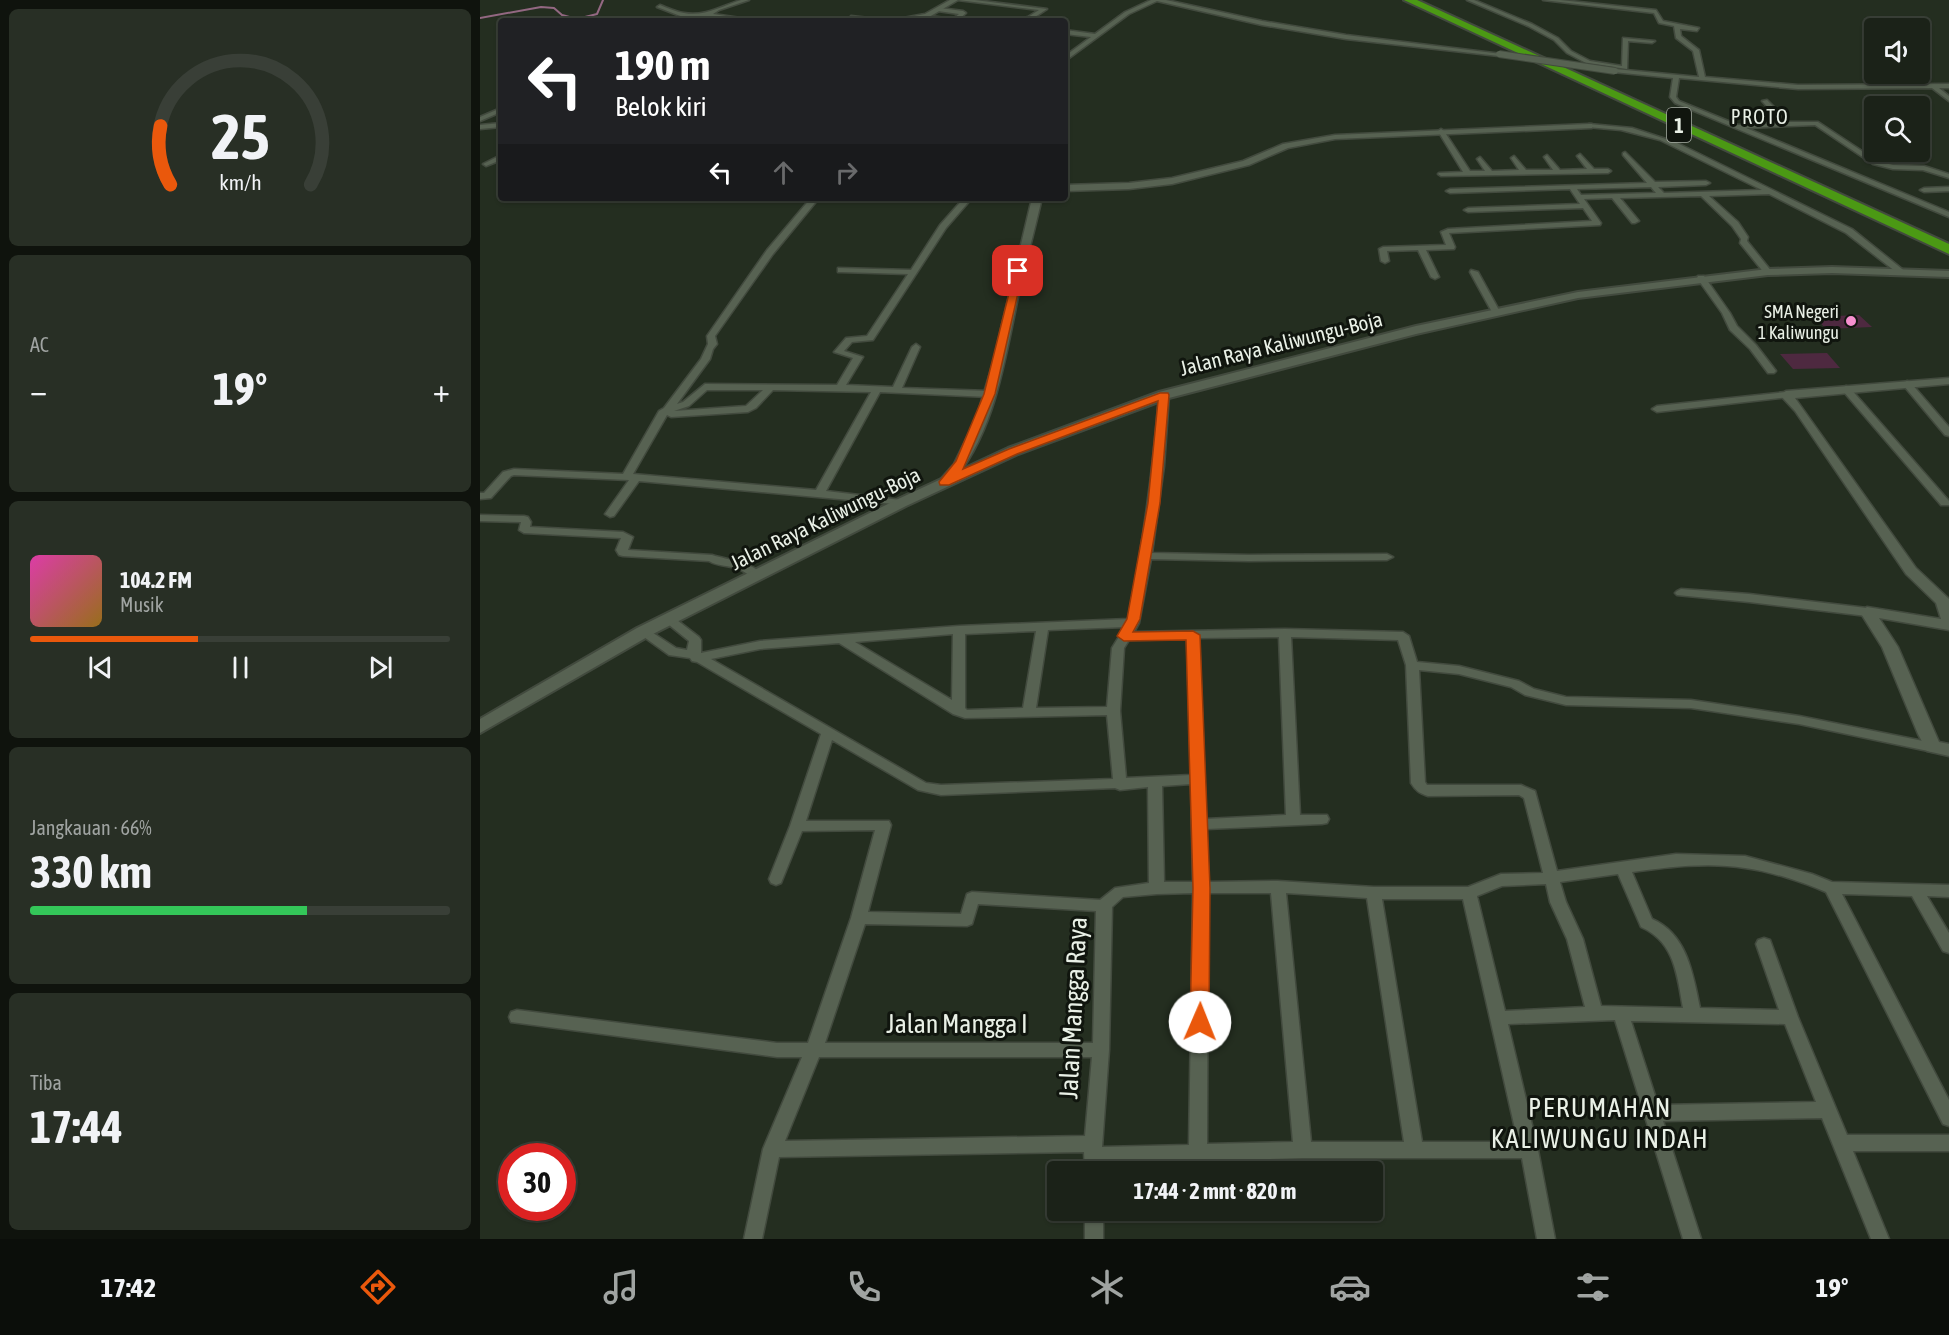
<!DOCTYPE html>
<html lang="id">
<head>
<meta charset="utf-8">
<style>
  body { margin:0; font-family:"Asap Condensed",sans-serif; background:#282f25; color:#f1f3f6; height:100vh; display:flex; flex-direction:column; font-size:22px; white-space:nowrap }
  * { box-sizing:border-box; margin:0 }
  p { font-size:20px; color:#a0a4a2 }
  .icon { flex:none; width:33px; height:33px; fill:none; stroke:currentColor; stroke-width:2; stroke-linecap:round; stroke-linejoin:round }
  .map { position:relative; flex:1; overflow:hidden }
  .details { display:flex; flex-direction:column; gap:9px; padding:9px; background:#0f130d; width:480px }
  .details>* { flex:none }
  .guide { position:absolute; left:18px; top:18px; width:570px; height:183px; border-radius:6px; box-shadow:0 2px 4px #0004,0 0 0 2px #393f37; background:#202124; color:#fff; overflow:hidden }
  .tools { position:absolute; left:1384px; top:18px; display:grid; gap:12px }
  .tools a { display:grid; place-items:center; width:66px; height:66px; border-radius:6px; background:#1b2218; box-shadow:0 2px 4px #0004,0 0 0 2px #393f37; font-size:30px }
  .speed { position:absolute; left:18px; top:1143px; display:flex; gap:12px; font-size:30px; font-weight:700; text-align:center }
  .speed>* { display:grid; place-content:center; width:78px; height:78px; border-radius:50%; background:#1b2218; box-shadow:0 2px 4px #0004,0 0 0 2px #393f37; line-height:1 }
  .speed .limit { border:9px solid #d22; background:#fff; color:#111 }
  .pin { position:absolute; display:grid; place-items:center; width:51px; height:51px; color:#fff; margin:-26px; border-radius:12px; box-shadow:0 3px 9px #0006 }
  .me { position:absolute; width:66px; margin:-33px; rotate:1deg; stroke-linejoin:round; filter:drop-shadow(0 0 4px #0008) }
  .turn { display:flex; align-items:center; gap:21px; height:126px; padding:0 18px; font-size:27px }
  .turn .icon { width:78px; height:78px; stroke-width:2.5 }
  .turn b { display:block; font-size:42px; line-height:51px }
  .lanes { display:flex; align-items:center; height:57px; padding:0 18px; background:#0003; justify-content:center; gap:30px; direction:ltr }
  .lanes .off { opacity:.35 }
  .big { font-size:45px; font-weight:700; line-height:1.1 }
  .details .widget { flex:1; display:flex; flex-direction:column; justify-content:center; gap:9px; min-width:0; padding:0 21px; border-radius:9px; background:#282f25 }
  .details .dial { align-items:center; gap:0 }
  .dial svg { height:156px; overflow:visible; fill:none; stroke:#393f37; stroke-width:7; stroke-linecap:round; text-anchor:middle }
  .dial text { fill:#f1f3f6; stroke:none }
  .song { display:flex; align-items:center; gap:18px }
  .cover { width:72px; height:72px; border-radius:9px; background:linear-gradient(135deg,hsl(320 70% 55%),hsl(40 70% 35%)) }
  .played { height:6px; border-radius:3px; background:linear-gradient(90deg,#ea580c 40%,#393f37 40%) }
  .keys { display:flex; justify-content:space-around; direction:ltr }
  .heat { display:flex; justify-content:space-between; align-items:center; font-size:33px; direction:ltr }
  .charge { height:9px; border-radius:4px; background:linear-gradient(90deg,#34c759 66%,#393f37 0) }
  .trip { position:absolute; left:567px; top:1161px; width:336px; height:60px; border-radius:6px; background:#1b2218; box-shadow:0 2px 4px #0004,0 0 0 2px #393f37; font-weight:700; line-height:60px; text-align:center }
  .dock { display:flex; height:96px; justify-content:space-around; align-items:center; background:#0b0e0a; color:#a0a4a2 }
  .dock .icon { width:42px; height:42px }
  .dock .active { color:#ea580c }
  .dock b { font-size:27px; color:#f1f3f6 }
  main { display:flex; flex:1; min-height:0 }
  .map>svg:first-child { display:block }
  .green { fill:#4e2940 }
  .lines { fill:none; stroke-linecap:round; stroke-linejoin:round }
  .stream { stroke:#936882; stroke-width:2 }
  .minor-casing { stroke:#424a3e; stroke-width:3 }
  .tertiary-casing { stroke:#424a3e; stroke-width:3 }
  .secondary-casing { stroke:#424a3e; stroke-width:4 }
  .motorway-casing { stroke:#424a3e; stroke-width:4 }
  .minor { fill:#576252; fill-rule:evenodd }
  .tertiary { fill:#576252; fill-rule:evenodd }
  .secondary { fill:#576252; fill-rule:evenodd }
  .motorway { fill:#4b9914; fill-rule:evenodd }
  .minor-bridge-casing { stroke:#424a3e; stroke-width:8; stroke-linecap:butt }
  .minor-bridge { stroke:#576252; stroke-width:6 }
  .route { fill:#ea580c; stroke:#983908; stroke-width:1.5 }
  .poi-dot { fill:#f690cf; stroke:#10150e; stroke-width:2 }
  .labels { text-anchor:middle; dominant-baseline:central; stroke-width:6; stroke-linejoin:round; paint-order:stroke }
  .far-poi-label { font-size:18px; fill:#e9f0e6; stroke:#10150e; text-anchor:end }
  .far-quarter-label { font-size:20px; letter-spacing:1.5px; fill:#e9f0e6; stroke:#10150e }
  .shield { fill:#10150e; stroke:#a8aea5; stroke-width:1.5 }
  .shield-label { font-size:20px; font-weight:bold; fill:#e9f0e6 }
  .street-label { font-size:21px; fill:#e9f0e6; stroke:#10150e }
  .near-street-label { font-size:26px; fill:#e9f0e6; stroke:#10150e }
  .near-neighbourhood-label { font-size:27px; letter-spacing:1.5px; fill:#e9f0e6; stroke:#10150e }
</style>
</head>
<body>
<main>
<section class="details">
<div class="widget dial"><svg viewBox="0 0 100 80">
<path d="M14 69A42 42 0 1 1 86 69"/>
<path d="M14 69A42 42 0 0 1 9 39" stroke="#ea580c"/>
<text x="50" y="56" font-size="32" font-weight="700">25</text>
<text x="50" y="72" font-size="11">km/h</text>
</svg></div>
<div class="widget"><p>AC</p>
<div class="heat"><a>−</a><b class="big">19°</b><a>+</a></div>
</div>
<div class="widget">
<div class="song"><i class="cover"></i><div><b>104.2 FM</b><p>Musik</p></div></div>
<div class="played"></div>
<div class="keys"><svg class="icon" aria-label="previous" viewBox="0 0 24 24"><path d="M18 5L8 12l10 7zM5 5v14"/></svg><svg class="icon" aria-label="pause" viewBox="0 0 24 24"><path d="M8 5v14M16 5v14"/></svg><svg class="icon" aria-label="next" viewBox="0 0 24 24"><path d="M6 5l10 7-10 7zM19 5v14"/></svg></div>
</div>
<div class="widget"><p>Jangkauan · 66%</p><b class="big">330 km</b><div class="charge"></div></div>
<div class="widget"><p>Tiba</p><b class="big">17:44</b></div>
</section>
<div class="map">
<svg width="1469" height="1239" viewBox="0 0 1469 1239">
  <rect width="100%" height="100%" fill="#242e20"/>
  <!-- green -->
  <g class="green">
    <polygon points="1379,315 1392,327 1346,329 1335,317"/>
    <polygon points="1347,353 1360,368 1313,369 1300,354"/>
  </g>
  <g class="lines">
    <!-- stream -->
    <polyline class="stream" points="0,18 61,7 74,8 82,15 97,19 117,14 123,0"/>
    <!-- minor casing -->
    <g class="minor-casing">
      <g id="minor">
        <path d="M261 0H269L239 10 233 14 281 21 203 17 177 7 180 5C188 8 196 12 204 13 224 17 242 6 261 0Z"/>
        <polygon points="478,0 495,0 567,9 552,19 529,21 548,17 559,10"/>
        <polygon points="671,0 686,0 782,21 866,35 1022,54 1019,56 866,39 782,25 677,1 649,14 585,61 585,56 611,37 585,34 585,30 615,34 645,12"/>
        <polygon points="987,0 994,0 1052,24 1078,38 1091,51 1110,61 1142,66 1143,38 1175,41 1172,43 1148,41 1147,69 1106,63 1087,53 1074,40 1048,26"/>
        <polygon points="1063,0 1080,0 1176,10 1183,21 1219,28 1217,31 1200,29 1201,36 1219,50 1225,77 1318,85 1469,84 1469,88 1459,88 1469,96 1469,101 1452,88 1318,89 1199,78 1196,97 1199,101 1258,125 1302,123 1282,101 1287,100 1309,122 1338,122 1397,161 1413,165 1444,166 1469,174 1469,178 1443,170 1413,169 1393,164 1335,125 1266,128 1469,212 1469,217 1195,103 1190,97 1193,78 1133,72 1135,69 1219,77 1213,51 1196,38 1194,26 1179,23 1174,13"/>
        <polygon points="460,8 483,11 486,13 477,21 461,21 439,17 442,15 473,19 479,14 458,11"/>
        <polygon points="371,16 398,19 401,21 369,19"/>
        <polygon points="21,108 21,112 0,121 0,117"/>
        <polygon points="21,123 21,127 0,129 0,125"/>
        <path d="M1109 124 1152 128 1195 142 1372 229 1427 273 1420 275 1366 233 1289 194 1229 196 1258 222 1268 237 1267 241 1292 272 1288 274H1285L1260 243 1261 239 1252 226 1221 196 1140 198 1159 221 1155 223H1152L1132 198 1104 199 1121 223 1120 225 969 233 975 247 974 249 946 250 959 277 955 279 951 277 938 250 907 251 909 261 905 263 901 261 899 249 903 247 966 245 961 232 968 229 1112 221 1103 208 988 212 984 210 988 208 1100 204 1090 189 970 193 966 191 970 189 1167 183 1143 155V153L1145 152 1175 182 1226 181 1230 183 1226 185 1178 187 1184 193 1282 190 1180 140 1141 130 1107 127 1106 126ZM1171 187 1176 193 1101 195 1097 189Z"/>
        <polygon points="961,129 964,131 990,171 1005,171 997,159 1000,157 1012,171 1039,170 1031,158 1034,156 1046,170 1073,170 1064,157 1067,155 1080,170 1107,169 1097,156 1100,154 1114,169 1128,169 1131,171 1128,173 961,176 958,174 959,173 983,172 958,131"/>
        <polygon points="21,155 21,160 6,166 3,164"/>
        <polygon points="1469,187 1469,191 1444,192 1440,190 1444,188"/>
        <path d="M331 198H339L293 254 235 336 237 344 233 349 230 359 197 404 203 402 225 384 357 385 373 358 354 352 366 338 387 336 428 274 361 272H358V268L431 270 460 225 484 198H492L466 228 393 340 372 342 364 351 383 357 366 385 413 387 432 347 436 344 440 347 422 388 509 391 514 394 509 397 400 392 346 491 421 500 425 501 426 503 425 505 159 481 134 516 130 517 125 514 149 480 34 475 31 476 11 498 0 499V493H4L23 472 34 469 143 474 179 411 184 408 221 359 228 344 227 336 287 250ZM227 390H283L266 406 194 411 209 406ZM293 390 391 392 336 490 153 474 187 415 191 417 268 412 276 408Z"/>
        <polygon points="991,270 998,272 1020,312 1019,314 1012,312 990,272"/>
        <polygon points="1218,276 1224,276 1250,313 1257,326 1276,345 1296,371 1294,373 1288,373 1270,349 1250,330 1242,313 1217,278"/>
        <polygon points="1427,381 1430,382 1469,427 1469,436 1465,435 1424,386 1422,384"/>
        <polygon points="1366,386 1369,387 1469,501 1469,505 1461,505 1363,391 1361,389"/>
        <path d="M684 392 689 395 684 466 672 553 769 555 907 554 913 557 907 560 769 561 671 559 659 623 654 632 805 629 923 632 929 636 937 662 979 666 1039 681 1054 689 1086 697 1211 700 1319 716 1458 744 1460 747 1458 750 1453 752 1319 724 1211 708 1086 705 1045 695 1031 687 979 674 939 670 945 782 947 785H1041L1055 791 1077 871 1196 854 1265 856 1332 874 1352 882 1469 885V897L1447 896 1469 933V953L1463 951 1432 896 1362 894 1469 1100V1126L1463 1124 1346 892C1323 882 1289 871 1265 868 1228 862 1189 867 1152 872L1172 919C1207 934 1213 974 1220 1008L1299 1010 1276 944 1278 940 1284 938 1290 940 1318 1017 1367 1135H1469V1151H1373L1409 1239H1391L1342 1118 1183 1121 1221 1239H1203L1135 1020 1028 1024 1058 1150 1075 1239H1057L1042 1158H823L724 1161 718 1163 713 1161 623 1164V1172H605L604 1152 299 1157 282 1239H264L283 1149 322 1057H297L31 1022 29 1017 31 1012 37 1010 297 1043H328L371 918 395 830 322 831 301 883 296 885 291 883 289 879 310 826 341 734 217 662 212 661 210 658 189 655 157 632 163 628 167 629 196 648 207 650 209 641 183 620 189 616 193 617 219 637 221 640V653L280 641 479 626 648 619C663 545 673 471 679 395ZM645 627 632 648 627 707 556 708 568 630ZM556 631 543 708 487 710 485 708V634ZM473 634 472 700 375 642ZM799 637 806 815 726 819 719 638ZM811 637 918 640 926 665 931 783C936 791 939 793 948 796L1039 795 1044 798 1063 873 1021 874 988 887H894L798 881 728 882 726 829 842 824 847 823 849 819 847 815H820ZM707 639 711 775 646 778 640 711 644 648 649 640ZM359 643 473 714 485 718 627 715 633 779 461 785 446 783 231 659 280 649ZM352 740 438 790 461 795 635 788 640 790 668 787 669 883 635 888 620 900 492 892 487 894 481 914 388 912 411 825 409 821H326ZM711 784 713 882H684L682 786ZM1138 874 1161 927C1195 942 1197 975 1203 1008L1121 1006 1103 939 1086 902 1080 882ZM1066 884 1070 902 1087 939 1105 1007 1025 1011 997 896 1022 886ZM713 893 709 1145 622 1147 629 1050 632 907 643 897 677 894ZM728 893H791L813 1142 727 1144ZM806 893 887 898 924 1142H831ZM902 899H983L1038 1142H942ZM498 904 616 911 613 1043H345L385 924 487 926 492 924ZM1151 1021 1305 1024 1336 1102 1178 1105ZM339 1057H612L605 1136 305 1141Z"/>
        <polygon points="1306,392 1309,393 1309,397 1177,412 1172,409 1177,406"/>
        <path d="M0 515 44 516 48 517 51 522 50 527 143 532 153 537 148 550 232 555C249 560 270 562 284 575L282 577C273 579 267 573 259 569 249 565 239 567 229 561L143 556 139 555 136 550 141 538 44 533 39 530 41 522 0 521Z"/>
        <polygon points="1201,589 1269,594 1387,608 1393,612 1387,616 1269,602 1197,595 1195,593 1197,591"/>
        <rect x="605" y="1210" width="18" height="29"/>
      </g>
    </g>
    <!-- tertiary casing -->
    <g class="tertiary-casing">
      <g id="tertiary">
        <polygon points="470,0 478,0 449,17 407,21 445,14"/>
        <polygon points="1109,124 1112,124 1112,128 855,139 808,148 769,165 692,184 649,189 585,191 585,185 649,183 692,178 763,161 803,144 855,135"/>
        <path d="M552 198H562C555 228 547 258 540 288 525 356 517 431 470 485H460L458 482 474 464 496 419 513 363Z"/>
        <polygon points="1469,378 1469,384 1315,398 1436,568 1469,599 1469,630 1399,618 1418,647 1459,742 1469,744 1469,756 1447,751 1438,734 1402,647 1380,612 1387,607 1461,619 1456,603 1426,574 1315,411 1300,395 1306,391"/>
      </g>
    </g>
    <!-- secondary casing -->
    <g class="secondary-casing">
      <polygon id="secondary" points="1352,267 1469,271 1469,277 1352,273 1288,275 1098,298 936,334 689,398 538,454 426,506 169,636 0,733 0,719 157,628 416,500 528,448 679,392 936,326 1098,292 1288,269"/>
    </g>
    <!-- motorway casing -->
    <g class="motorway-casing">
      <polygon id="motorway" points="924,0 937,0 1469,244 1469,254"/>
    </g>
    <!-- minor -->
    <use href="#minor" class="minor"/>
    <!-- tertiary -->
    <use href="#tertiary" class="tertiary"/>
    <!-- secondary -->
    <use href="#secondary" class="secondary"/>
    <!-- motorway -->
    <use href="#motorway" class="motorway"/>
    <!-- minor-bridge casing -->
    <g class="minor-bridge-casing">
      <polyline id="minor-bridge" points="1019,54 1135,71"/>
    </g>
    <!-- minor-bridge -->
    <use href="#minor-bridge" class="minor-bridge"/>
  </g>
  <!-- route -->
  <polygon class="route" points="535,269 543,271 515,394 483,469 529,449 680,393 688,393 689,395 680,503 660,619 653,632 713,631 720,635 730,888 729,1022 726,1027 720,1029 713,1027 710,1022 713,888 706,640 644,641 637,636 647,619 668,503 678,401 537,454 469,485 460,485 459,482 476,461 504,394"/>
  <!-- markers -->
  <circle class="poi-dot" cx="1371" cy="321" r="6"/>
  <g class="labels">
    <!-- far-poi labels -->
    <g class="far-poi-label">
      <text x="1359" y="311">SMA Negeri<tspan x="1359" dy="21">1 Kaliwungu</tspan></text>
    </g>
    <!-- far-quarter labels -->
    <g class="far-quarter-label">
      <text x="1280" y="116">PROTO</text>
    </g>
    <!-- shield labels -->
    <rect class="shield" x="1187" y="108" width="24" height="34" rx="4.5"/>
    <g class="shield-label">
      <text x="1199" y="125">1</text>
    </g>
    <!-- street labels -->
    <g class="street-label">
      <text transform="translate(801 343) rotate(-14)">Jalan Raya Kaliwungu-Boja</text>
      <text transform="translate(345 518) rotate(-26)">Jalan Raya Kaliwungu-Boja</text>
    </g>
    <!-- near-street labels -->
    <g class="near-street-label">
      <text transform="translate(593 1008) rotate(-87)">Jalan Mangga Raya</text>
      <text x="477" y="1024">Jalan Mangga I</text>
    </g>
    <!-- near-neighbourhood labels -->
    <g class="near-neighbourhood-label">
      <text x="1120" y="1107">PERUMAHAN<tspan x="1120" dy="31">KALIWUNGU INDAH</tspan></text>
    </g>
  </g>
</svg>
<div class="tools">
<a><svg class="icon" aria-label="sound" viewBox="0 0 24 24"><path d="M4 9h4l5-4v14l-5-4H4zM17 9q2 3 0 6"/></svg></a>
<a><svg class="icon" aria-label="search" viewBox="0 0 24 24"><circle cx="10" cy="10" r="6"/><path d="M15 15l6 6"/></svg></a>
</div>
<div class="speed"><div class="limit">30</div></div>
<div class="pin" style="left:538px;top:271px;background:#d93025"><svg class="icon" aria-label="arrive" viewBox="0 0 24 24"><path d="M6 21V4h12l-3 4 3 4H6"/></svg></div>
<svg class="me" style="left:720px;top:1022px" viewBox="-20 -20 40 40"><circle r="19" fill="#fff"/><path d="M0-13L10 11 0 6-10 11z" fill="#ea580c"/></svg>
<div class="trip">17:44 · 2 mnt · 820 m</div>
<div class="guide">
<div class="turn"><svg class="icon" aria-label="left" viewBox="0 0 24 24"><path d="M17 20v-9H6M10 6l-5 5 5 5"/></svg><div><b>190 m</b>Belok kiri</div></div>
<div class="lanes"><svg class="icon" aria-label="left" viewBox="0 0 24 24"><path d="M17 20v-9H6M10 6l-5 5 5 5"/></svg><svg class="icon off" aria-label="ahead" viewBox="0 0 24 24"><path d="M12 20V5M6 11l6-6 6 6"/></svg><svg class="icon off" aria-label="right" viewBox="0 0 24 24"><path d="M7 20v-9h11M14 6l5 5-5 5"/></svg></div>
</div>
</div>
</main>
<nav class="dock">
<b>17:42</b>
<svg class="icon active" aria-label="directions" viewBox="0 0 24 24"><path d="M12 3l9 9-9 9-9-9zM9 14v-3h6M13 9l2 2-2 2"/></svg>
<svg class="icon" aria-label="music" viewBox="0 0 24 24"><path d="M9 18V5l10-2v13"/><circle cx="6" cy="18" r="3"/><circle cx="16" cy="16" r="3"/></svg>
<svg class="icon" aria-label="phone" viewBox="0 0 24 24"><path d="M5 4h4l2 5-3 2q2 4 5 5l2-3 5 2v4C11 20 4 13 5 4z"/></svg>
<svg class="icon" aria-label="climate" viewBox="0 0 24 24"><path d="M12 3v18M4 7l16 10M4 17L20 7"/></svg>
<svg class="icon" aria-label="car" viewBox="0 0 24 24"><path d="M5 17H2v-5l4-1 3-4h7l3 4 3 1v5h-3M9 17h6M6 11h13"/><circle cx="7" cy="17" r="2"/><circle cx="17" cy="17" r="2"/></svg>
<svg class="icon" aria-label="filters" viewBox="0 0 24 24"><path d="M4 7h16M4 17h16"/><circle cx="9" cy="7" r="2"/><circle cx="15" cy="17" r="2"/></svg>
<b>19°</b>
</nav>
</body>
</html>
